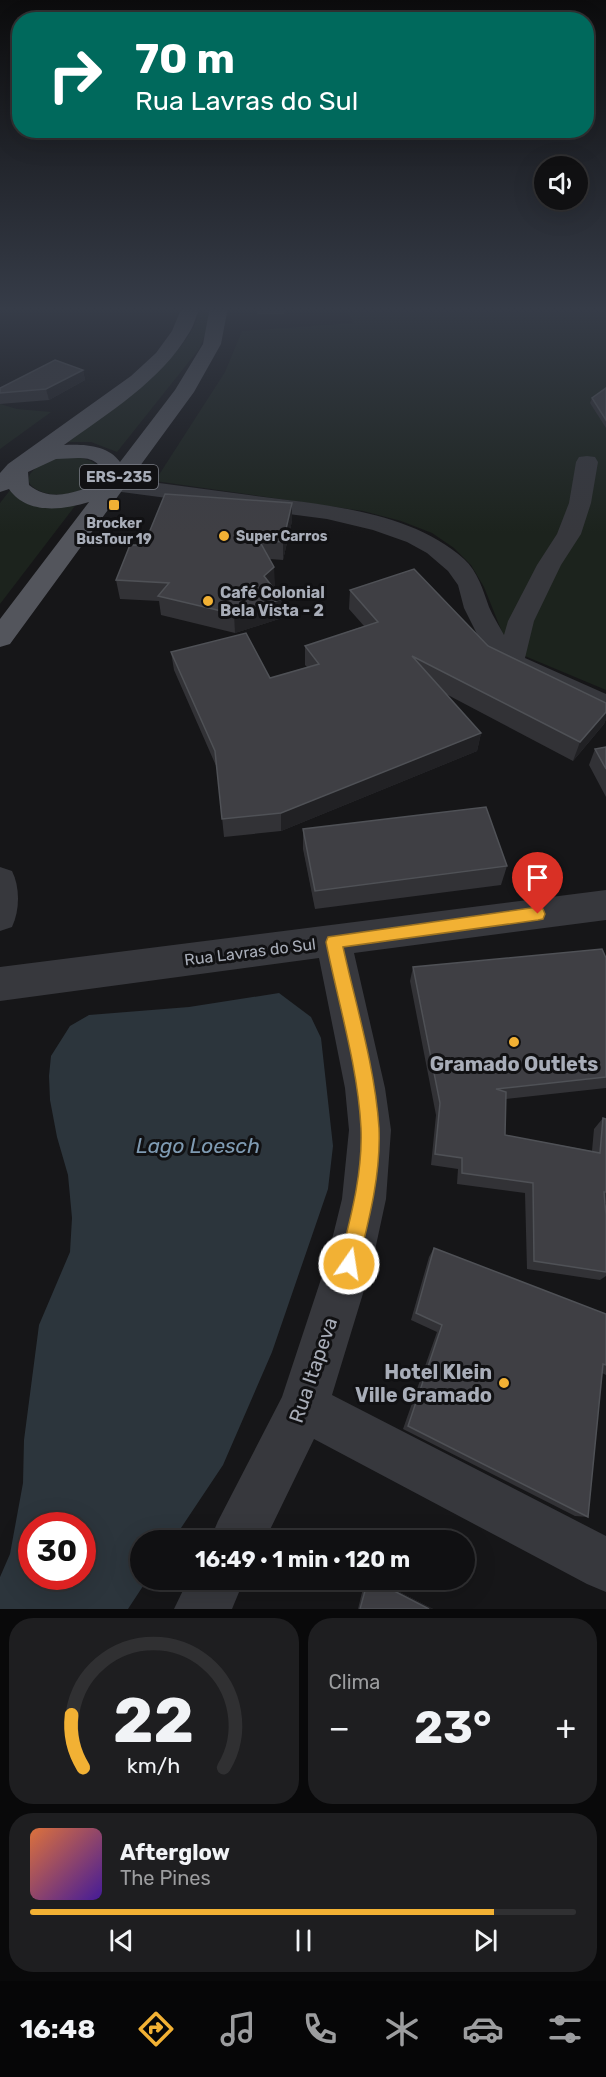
<!DOCTYPE html>
<html lang="pt">
<head>
<meta charset="utf-8">
<style>
  body { margin:0; font-family:Rubik,sans-serif; background:#1e1e20; color:#f1f3f6; height:100vh; display:flex; flex-direction:column; font-size:22px; white-space:nowrap }
  * { box-sizing:border-box; margin:0 }
  p { font-size:20px; color:#9c9d9f }
  .icon { flex:none; width:33px; height:33px; fill:none; stroke:currentColor; stroke-width:2; stroke-linecap:round; stroke-linejoin:round }
  .map { position:relative; height:1609px; overflow:hidden }
  .details { display:flex; flex-direction:column; gap:9px; padding:9px; background:#09090a; flex:1 }
  .details>* { flex:none }
  .banner { position:absolute; left:12px; top:12px; width:582px; height:126px; border-radius:24px; box-shadow:0 6px 24px #0002,0 0 0 2px #303032; background:#00695c; color:#fff; overflow:hidden }
  .buttons { position:absolute; left:534px; top:156px; display:grid; gap:12px }
  .buttons a { display:grid; place-items:center; width:54px; height:54px; border-radius:50%; background:#101012; box-shadow:0 6px 24px #0002,0 0 0 2px #303032; font-size:30px }
  .speed { position:absolute; left:18px; top:1512px; display:flex; gap:12px; font-size:30px; font-weight:700; text-align:center }
  .speed>* { display:grid; place-content:center; width:78px; height:78px; border-radius:50%; background:#101012; box-shadow:0 6px 24px #0002,0 0 0 2px #303032; line-height:1 }
  .speed .limit { border:9px solid #d22; background:#fff; color:#111 }
  .pin { position:absolute; display:grid; place-items:center; width:51px; height:51px; color:#fff; margin:-62px -26px; border-radius:50% 50% 50% 0; rotate:-45deg; box-shadow:0 0 6px #0007 }
  .pin .icon { rotate:45deg }
  .me { position:absolute; width:66px; margin:-33px; rotate:13deg; stroke-linejoin:round; filter:drop-shadow(0 0 4px #0008) }
  .turn { display:flex; align-items:center; gap:21px; height:126px; padding:0 24px; font-size:27px }
  .turn .icon { width:78px; height:78px; stroke-width:2.5 }
  .turn b { display:block; font-size:42px; line-height:51px }
  .big { font-size:45px; font-weight:700; line-height:1.1 }
  .details .widget { flex:1; display:flex; flex-direction:column; justify-content:center; gap:9px; min-width:0; padding:0 21px; border-radius:24px; background:#1e1e20 }
  .details .dial { align-items:center; gap:0 }
  .dial svg { height:156px; overflow:visible; fill:none; stroke:#303032; stroke-width:7; stroke-linecap:round; text-anchor:middle }
  .dial text { fill:#f1f3f6; stroke:none }
  .song { display:flex; align-items:center; gap:18px }
  .cover { width:72px; height:72px; border-radius:9px; background:linear-gradient(135deg,hsl(20 70% 55%),hsl(260 70% 35%)) }
  .played { height:6px; border-radius:3px; background:linear-gradient(90deg,#f2b134 85%,#303032 85%) }
  .keys { display:flex; justify-content:space-around; direction:ltr }
  .heat { display:flex; justify-content:space-between; align-items:center; font-size:33px; direction:ltr }
  .details .tiles { flex:1; display:grid; gap:9px; grid-template-columns:1fr 1fr }
  .widget:last-child { grid-column:span 2 }
  .trip { position:absolute; left:130px; top:1530px; width:345px; height:60px; border-radius:30px; background:#101012; box-shadow:0 6px 24px #0002,0 0 0 2px #303032; font-weight:700; line-height:60px; text-align:center }
  .tabs { display:flex; height:96px; justify-content:space-around; align-items:center; background:#060607; color:#9c9d9f }
  .tabs .icon { width:42px; height:42px }
  .tabs .active { color:#f2b134 }
  .tabs b { font-size:27px; color:#f1f3f6 }
  .map>svg:first-child { display:block }
  .green { fill:#1c231d }
  .water { fill:#2c353c; fill-rule:evenodd }
  .lines { fill:none; stroke-linecap:round; stroke-linejoin:round }
  .minor { fill:#37383d; fill-rule:evenodd }
  .major { fill:#53555c; fill-rule:evenodd }
  .wall { fill:#323236 }
  .shaded-wall { fill:#212124 }
  .building { fill:#3f3f44; stroke:#4f5156; stroke-width:1.5 }
  .route { fill:#f2b134; stroke:#9d7322; stroke-width:1.5 }
  .poi-dot { fill:#f2b134; stroke:#111113; stroke-width:2 }
  .labels { text-anchor:middle; dominant-baseline:central; stroke-width:6; stroke-linejoin:round; paint-order:stroke }
  .far-poi-label { font-size:14px; font-weight:bold; fill:#a8adb8; stroke:#111113 }
  .shield { fill:#111113; stroke:#7b7e86; stroke-width:1.5 }
  .shield-label { font-size:15px; font-weight:bold; fill:#a8adb8 }
  .poi-label { font-size:16px; font-weight:bold; fill:#a8adb8; stroke:#111113; text-anchor:start }
  .street-label { font-size:16px; fill:#a8adb8; stroke:#111113 }
  .near-poi-label { font-size:20px; font-weight:bold; fill:#a8adb8; stroke:#111113 }
  .near-street-label { font-size:20px; fill:#a8adb8; stroke:#111113 }
  .near-water-label { font-size:21px; font-style:italic; fill:#7f9bb3; stroke:#111113 }
</style>
</head>
<body>
<div class="map">
<svg width="606" height="1609" viewBox="0 0 606 1609">
  <rect width="100%" height="100%" fill="#161618"/>
  <!-- green -->
  <g class="green">
    <path d="M200 307H212L208 328 199 349 117 452 91 442H65C102 413 195 356 200 307Z"/>
    <polygon points="345,307 606,307 606,690 520,654 506,642 484,587 471,565 454,548 432,533 401,521 363,511 155,481 225,372 242,331 353,323"/>
    <polygon points="0,404 17,409 51,412 0,449"/>
    <path d="M78 457C89 460 99 462 100 475 88 493 55 501 36 489 16 477 42 462 54 459 61 457 70 457 78 457Z"/>
    <polygon points="11,489 78,502 0,604 0,503"/>
  </g>
  <!-- water -->
  <path class="water" d="M279 993 311 1017 321 1038 333 1146 328 1189 272 1352 223 1465 173 1540H141V1580H147L128 1609H0V1577L10 1554 23 1483 24 1440 39 1325 70 1252 72 1218 68 1175 57 1137 50 1100 49 1076 51 1056 70 1026 89 1015 189 1007ZM32 1526H82V1576H32Z"/>
  <g class="lines">
    <!-- minor -->
    <g class="minor">
      <path d="M587 456 595 457 598 462 591 503 581 534 561 565 534 621 525 658 606 694V715L500 669 488 656 464 608 458 585 448 571 427 553 407 542 373 530 327 519 114 491 106 489 103 484 106 479 114 477C159 483 204 489 249 495 318 504 410 510 464 559 478 572 483 590 489 607 493 616 499 626 504 635L508 621 537 565 557 534 569 503 576 462 579 457Z"/>
      <path d="M0 867 12 871C20 887 20 910 12 927L0 931Z"/>
      <polygon points="606,890 606,920 354,953 385,1088 391,1130 386,1199 372,1264 332,1395 606,1536 606,1592 587,1584 314,1439 265,1540 210,1540 218,1521 282,1397 326,1264 342,1199 349,1130 345,1088 319,958 0,1001 0,967"/>
      <polygon points="188,1580 244,1580 232,1609 174,1609"/>
    </g>
    <!-- major -->
    <path class="major" d="M182 307H200C196 316 194 326 189 333 161 381 108 413 64 445 84 444 108 445 120 462L175 390 203 344 210 307H228L221 344 194 392 10 644 0 647V619L89 502C63 510 27 515 9 489L0 492V473L8 464 131 376 156 353 172 331ZM78 458C93 458 100 462 105 477L104 480C80 491 53 504 29 485L28 472 56 459Z"/>
  </g>
  <!-- wall -->
  <g class="wall">
    <polygon points="257,307 285,307 284,314 257,314"/>
    <polygon points="83,370 85,380 49,400 0,404 0,388"/>
    <polygon points="606,388 606,428 590,403 592,398"/>
    <polygon points="292,503 292,521 283,560 270,559 275,585 273,587 282,618 235,633 161,615 159,601 120,599 116,580 144,545"/>
    <polygon points="350,590 488,646 606,703 606,719 604,724 573,761 446,694 481,733 477,751 281,831 224,837 217,768 174,670 171,652 270,678 307,667 305,665 305,646 364,626 349,609"/>
    <polygon points="606,747 606,797 589,765 595,749"/>
    <polygon points="303,829 507,866 501,885 315,909 303,849"/>
    <polygon points="606,958 606,1088 506,1099 505,1135 592,1151 594,1129 603,1118 606,1119 606,1203 605,1203 606,1215 606,1276 600,1280 527,1269 525,1193 457,1184 458,1169 431,1165 436,1115 410,981 413,967"/>
    <polygon points="434,1248 606,1314 606,1375 602,1373 588,1517 575,1516 403,1429 437,1332 411,1320 429,1257"/>
    <polygon points="365,1580 376,1580 433,1609 358,1609"/>
  </g>
  <!-- shaded-wall -->
  <g class="shaded-wall">
    <polygon points="83,370 85,380 49,400 46,389"/>
    <polygon points="292,503 292,521 283,560 283,542"/>
    <polygon points="274,567 275,585 265,595 264,576"/>
    <polygon points="282,599 282,618 235,633 234,614"/>
    <polygon points="606,712 606,719 604,724 573,761 580,742"/>
    <polygon points="481,733 477,751 281,831 281,813"/>
    <polygon points="373,1580 376,1580 433,1609 429,1609"/>
  </g>
  <!-- building -->
  <g class="building">
    <polygon points="55,360 83,370 46,389 0,393 0,388"/>
    <polygon points="606,388 606,420 592,398"/>
    <polygon points="165,494 292,503 283,542 259,540 274,567 264,576 282,599 234,614 158,596 169,583 116,580 130,545 144,545"/>
    <polygon points="414,569 488,646 606,703 606,712 580,742 412,656 481,733 281,813 222,819 215,751 171,652 246,633 270,678 319,664 305,646 378,622 350,590"/>
    <polygon points="606,747 606,769 595,749"/>
    <polygon points="486,807 507,866 315,891 303,829"/>
    <polygon points="602,949 606,958 606,1077 496,1089 506,1092 505,1135 600,1153 603,1118 606,1119 606,1192 604,1192 606,1215 606,1272 534,1261 533,1183 462,1173 462,1158 435,1154 440,1103 413,967"/>
    <polygon points="434,1248 606,1314 606,1365 603,1364 588,1517 408,1426 442,1325 416,1313"/>
    <polygon points="368,1580 373,1580 429,1609 360,1609"/>
  </g>
  <!-- sky -->
  <linearGradient id="sky" x2="0" y2="1"><stop stop-color="#0c0c0d"/><stop offset="0.58" stop-color="#363c48"/><stop offset="1" stop-color="#363c48" stop-opacity="0"/></linearGradient>
  <rect width="606" height="533" fill="url(#sky)"/>
  <!-- route -->
  <path class="route" d="M538 907 543 909 545 914 543 919 538 920 343 947C356 1006 375 1067 379 1128 381 1174 369 1220 358 1264L356 1271 349 1274 342 1271 339 1264C350 1220 363 1174 361 1128 358 1067 338 1002 326 942L328 937Z"/>
  <!-- markers -->
  <g class="poi-dot">
    <rect x="108" y="499" width="12" height="12" rx="3"/>
    <circle cx="224" cy="536" r="6"/>
    <circle cx="208" cy="601" r="6"/>
    <circle cx="514" cy="1042" r="6"/>
    <circle cx="504" cy="1383" r="6"/>
  </g>
  <g class="labels">
    <!-- far-poi labels -->
    <g class="far-poi-label">
      <text x="114" y="523">Brocker<tspan x="114" dy="16">BusTour 19</tspan></text>
      <text x="236" y="536" text-anchor="start">Super Carros</text>
    </g>
    <!-- shield labels -->
    <rect class="shield" x="80" y="465" width="78" height="24" rx="4.5"/>
    <g class="shield-label">
      <text x="119" y="477">ERS-235</text>
    </g>
    <!-- poi labels -->
    <g class="poi-label">
      <text x="220" y="592">Café Colonial<tspan x="220" dy="18">Bela Vista - 2</tspan></text>
    </g>
    <!-- street labels -->
    <g class="street-label">
      <text transform="translate(250 952) rotate(-7)">Rua Lavras do Sul</text>
    </g>
    <!-- near-poi labels -->
    <g class="near-poi-label">
      <text x="514" y="1064">Gramado Outlets</text>
      <text x="492" y="1372" text-anchor="end">Hotel Klein<tspan x="492" dy="23">Ville Gramado</tspan></text>
    </g>
    <!-- near-street labels -->
    <g class="near-street-label">
      <text transform="translate(313 1370) rotate(-71)">Rua Itapeva</text>
    </g>
    <!-- near-water labels -->
    <g class="near-water-label">
      <text x="198" y="1145">Lago Loesch</text>
    </g>
  </g>
</svg>
<div class="buttons">
<a><svg class="icon" aria-label="sound" viewBox="0 0 24 24"><path d="M4 9h4l5-4v14l-5-4H4zM17 9q2 3 0 6"/></svg></a>
</div>
<div class="speed"><div class="limit">30</div></div>
<div class="pin" style="left:538px;top:914px;background:#d93025"><svg class="icon" aria-label="arrive" viewBox="0 0 24 24"><path d="M6 21V4h12l-3 4 3 4H6"/></svg></div>
<svg class="me" style="left:349px;top:1264px" viewBox="-20 -20 40 40"><circle r="17" fill="#f2b134" stroke="#fff" stroke-width="3"/><path d="M0-11L8 9 0 5-8 9z" fill="#fff"/></svg>
<div class="trip">16:49 · 1 min · 120 m</div>
<div class="banner">
<div class="turn"><svg class="icon" aria-label="right" viewBox="0 0 24 24"><path d="M7 20v-9h11M14 6l5 5-5 5"/></svg><div><b>70 m</b>Rua Lavras do Sul</div></div>
</div>
</div>
<section class="details">
<div class="tiles">
<div class="widget dial"><svg viewBox="0 0 100 80">
<path d="M14 69A42 42 0 1 1 86 69"/>
<path d="M14 69A42 42 0 0 1 8 42" stroke="#f2b134"/>
<text x="50" y="56" font-size="32" font-weight="700">22</text>
<text x="50" y="72" font-size="11">km/h</text>
</svg></div>
<div class="widget"><p>Clima</p>
<div class="heat"><a>−</a><b class="big">23°</b><a>+</a></div>
</div>
<div class="widget">
<div class="song"><i class="cover"></i><div><b>Afterglow</b><p>The Pines</p></div></div>
<div class="played"></div>
<div class="keys"><svg class="icon" aria-label="previous" viewBox="0 0 24 24"><path d="M18 5L8 12l10 7zM5 5v14"/></svg><svg class="icon" aria-label="pause" viewBox="0 0 24 24"><path d="M8 5v14M16 5v14"/></svg><svg class="icon" aria-label="next" viewBox="0 0 24 24"><path d="M6 5l10 7-10 7zM19 5v14"/></svg></div>
</div>
</div>
</section>
<nav class="tabs">
<b>16:48</b>
<svg class="icon active" aria-label="directions" viewBox="0 0 24 24"><path d="M12 3l9 9-9 9-9-9zM9 14v-3h6M13 9l2 2-2 2"/></svg>
<svg class="icon" aria-label="music" viewBox="0 0 24 24"><path d="M9 18V5l10-2v13"/><circle cx="6" cy="18" r="3"/><circle cx="16" cy="16" r="3"/></svg>
<svg class="icon" aria-label="phone" viewBox="0 0 24 24"><path d="M5 4h4l2 5-3 2q2 4 5 5l2-3 5 2v4C11 20 4 13 5 4z"/></svg>
<svg class="icon" aria-label="climate" viewBox="0 0 24 24"><path d="M12 3v18M4 7l16 10M4 17L20 7"/></svg>
<svg class="icon" aria-label="car" viewBox="0 0 24 24"><path d="M5 17H2v-5l4-1 3-4h7l3 4 3 1v5h-3M9 17h6M6 11h13"/><circle cx="7" cy="17" r="2"/><circle cx="17" cy="17" r="2"/></svg>
<svg class="icon" aria-label="filters" viewBox="0 0 24 24"><path d="M4 7h16M4 17h16"/><circle cx="9" cy="7" r="2"/><circle cx="15" cy="17" r="2"/></svg>
</nav>
</body>
</html>
